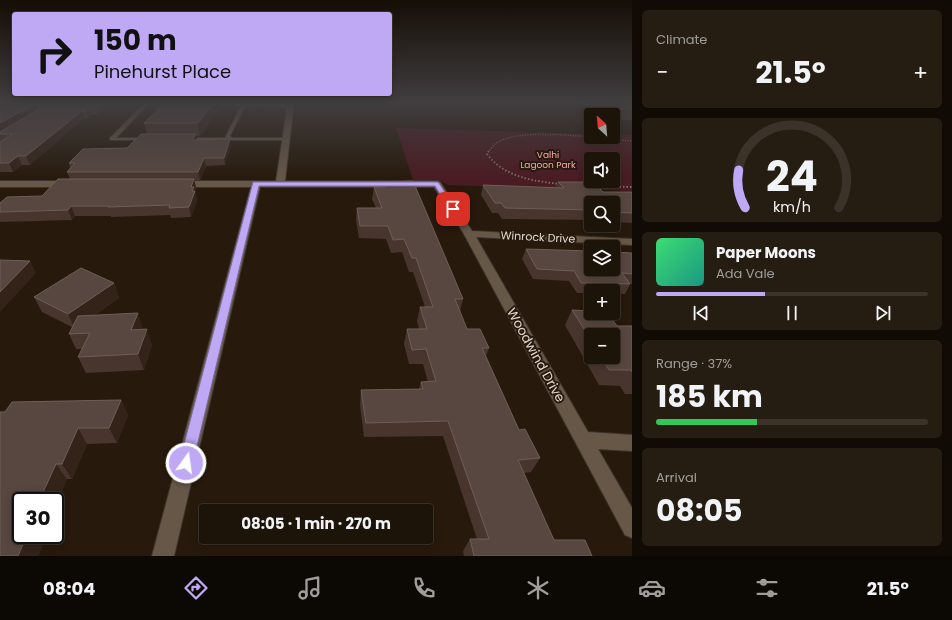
<!DOCTYPE html>
<html lang="en">
<head>
<meta charset="utf-8">
<style>
  body { margin:0; font-family:Poppins,sans-serif; background:#251d12; color:#f1f3f6; height:100vh; display:flex; flex-direction:column; font-size:15px; white-space:nowrap }
  * { box-sizing:border-box; margin:0 }
  p { font-size:13px; color:#a09e9c }
  .icon { flex:none; width:22px; height:22px; fill:none; stroke:currentColor; stroke-width:2; stroke-linecap:round; stroke-linejoin:round }
  .map { position:relative; flex:1; overflow:hidden }
  .sheet { display:flex; flex-direction:column; gap:10px; padding:10px; background:#100b05; width:320px }
  .sheet>* { flex:none }
  .guide { position:absolute; left:12px; top:12px; width:380px; height:84px; border-radius:4px; box-shadow:0 2px 10px #0003,0 0 0 1px #3b332a; background:#bfa8f4; color:#111; overflow:hidden }
  .needle { width:26px; rotate:334deg }
  .fabs { position:absolute; left:584px; top:108px; display:grid; gap:8px }
  .fabs a { display:grid; place-items:center; width:36px; height:36px; border-radius:4px; background:#1d1409; box-shadow:0 2px 10px #0003,0 0 0 1px #3b332a; font-size:20px }
  .speed { position:absolute; left:12px; top:492px; display:flex; gap:8px; font-size:20px; font-weight:700; text-align:center }
  .speed>* { display:grid; place-content:center; width:52px; height:52px; border-radius:50%; background:#1d1409; box-shadow:0 2px 10px #0003,0 0 0 1px #3b332a; line-height:1 }
  .speed .limit { border:2px solid #111; border-radius:6px; background:#fff; color:#111 }
  .pin { position:absolute; display:grid; place-items:center; width:34px; height:34px; color:#fff; margin:-17px; border-radius:8px; box-shadow:0 2px 6px #0006 }
  .me { position:absolute; width:44px; margin:-22px; rotate:14deg; stroke-linejoin:round; filter:drop-shadow(0 0 3px #0008) }
  .turn { display:flex; align-items:center; gap:14px; height:84px; padding:0 16px; font-size:18px }
  .turn .icon { width:52px; height:52px; stroke-width:2.5 }
  .turn b { display:block; font-size:28px; line-height:34px }
  .big { font-size:30px; font-weight:700; line-height:1.1 }
  .sheet .tile { flex:1; display:flex; flex-direction:column; justify-content:center; gap:6px; min-width:0; padding:0 14px; border-radius:6px; background:#251d12 }
  .sheet .dial { align-items:center; gap:0 }
  .dial svg { height:104px; overflow:visible; fill:none; stroke:#3b332a; stroke-width:7; stroke-linecap:round; text-anchor:middle }
  .dial text { fill:#f1f3f6; stroke:none }
  .song { display:flex; align-items:center; gap:12px }
  .cover { width:48px; height:48px; border-radius:6px; background:linear-gradient(135deg,hsl(140 70% 55%),hsl(170 70% 35%)) }
  .played { height:4px; border-radius:2px; background:linear-gradient(90deg,#bfa8f4 40%,#3b332a 40%) }
  .keys { display:flex; justify-content:space-around; direction:ltr }
  .heat { display:flex; justify-content:space-between; align-items:center; font-size:22px; direction:ltr }
  .charge { height:6px; border-radius:3px; background:linear-gradient(90deg,#34c759 37%,#3b332a 0) }
  .trip { position:absolute; left:199px; top:504px; width:234px; height:40px; border-radius:4px; background:#1d1409; box-shadow:0 2px 10px #0003,0 0 0 1px #3b332a; font-weight:700; line-height:40px; text-align:center }
  .tabs { display:flex; height:64px; justify-content:space-around; align-items:center; background:#0c0804; color:#a09e9c }
  .tabs .icon { width:28px; height:28px }
  .tabs .current { color:#bfa8f4 }
  .tabs b { font-size:18px; color:#f1f3f6 }
  main { display:flex; flex:1; min-height:0 }
  .map>svg:first-child { display:block }
  .green { fill:#4a1b22; fill-rule:evenodd }
  .lines { fill:none; stroke-linecap:round; stroke-linejoin:round }
  .lane-casing { stroke:#3e342e; stroke-width:2 }
  .street-casing { stroke:#3e342e; stroke-width:2 }
  .path-far1 { stroke:#796e62; stroke-width:1.5; stroke-dasharray:1 1.5; stroke-linecap:butt }
  .path { stroke:#796e62; stroke-width:2; stroke-dasharray:1.5 2; stroke-linecap:butt }
  .lane { fill:#675747; fill-rule:evenodd }
  .street { fill:#675747; fill-rule:evenodd }
  .wall { fill:#48352e; fill-rule:evenodd }
  .shaded-wall { fill:#342319 }
  .building { fill:#584740; stroke:#6e5e56 }
  .route { fill:#bfa8f4; stroke:#7c6d9f }
  .labels { text-anchor:middle; dominant-baseline:central; stroke-width:4; stroke-linejoin:round; paint-order:stroke }
  .far-park-label { font-size:9px; fill:#fda6ad; stroke:#271a0c }
  .street-label { font-size:11px; fill:#e2d9d0; stroke:#271a0c }
  .near-street-label { font-size:13px; fill:#e2d9d0; stroke:#271a0c }
</style>
</head>
<body>
<main>
<div class="map">
<svg width="632" height="556" viewBox="0 0 632 556">
  <rect width="100%" height="100%" fill="#271a0c"/>
  <!-- green -->
  <path class="green" d="M396 128 591 134V137H613V134L632 135V191L448 185 441 181 413 180ZM591 159H613V181H591Z"/>
  <g class="lines">
    <!-- lane casing -->
    <g class="lane-casing">
      <g id="lane">
        <polygon points="146,102 150,102 116,138 149,138 149,140 110,140 110,138"/>
        <polygon points="211,103 291,105 290,107 251,106 244,108 230,136 232,138 286,138 288,139 286,140 184,140 184,138 225,138 241,106 210,105"/>
      </g>
    </g>
    <!-- street casing -->
    <g class="street-casing">
      <g id="street">
        <polygon points="288,102 294,102 285,181 437,181 440,182 472,231 632,239 632,245 476,237 588,432 632,435 632,451 598,449 632,508 632,538 625,535 464,234 434,187 260,187 174,556 152,556 251,187 179,187 175,184 179,181 276,181"/>
        <polygon points="0,181 69,181 73,184 69,187 0,187"/>
      </g>
    </g>
    <!-- path-far1 -->
    <path class="path-far1" d="M488 152C490 150 492 147 494 145 514 125 604 139 632 141"/>
    <!-- path -->
    <g class="path">
      <path d="M489 151 487 154C504 177 533 181 560 184"/>
      <polyline points="595,186 632,187"/>
    </g>
    <!-- lane -->
    <use href="#lane" class="lane"/>
    <!-- street -->
    <use href="#street" class="street"/>
  </g>
  <!-- wall -->
  <g class="wall">
    <polygon points="0,102 108,102 101,112 97,115 91,115 88,118 84,118 30,165 22,165 13,172 0,172"/>
    <polygon points="166,102 220,102 221,107 200,136 196,136 197,140 231,146 225,165 206,166 200,180 194,180 196,188 195,191 197,201 191,217 171,218 170,215 111,217 111,216 75,216 72,220 0,222 0,203 42,196 70,179 67,172 70,168 69,163 127,148 147,134 144,123"/>
    <polygon points="587,102 632,102 632,120 613,120 613,115 605,115"/>
    <polygon points="383,182 463,299 460,311 467,329 489,348 486,356 519,430 540,458 531,472 524,473 554,540 592,556 464,556 463,551 470,539 477,539 443,436 364,437 360,405 361,390 419,389 421,382 428,382 423,364 409,364 404,344 407,329 419,329 417,321 420,307 425,307 413,272 409,272 402,252 391,253 386,239 359,238 356,220 357,208 376,208 372,199 374,187 382,187"/>
    <polygon points="558,182 603,192 632,192 632,223 613,222 613,203 591,203 591,220 502,219 498,213 492,213 481,195 483,185 555,188"/>
    <polygon points="526,249 632,253 632,284 630,284 625,294 613,294 613,291 591,291 591,293 577,293 569,281 533,279 522,259"/>
    <polygon points="114,283 119,298 95,315 143,329 152,345 144,370 86,373 78,357 82,349 76,349 69,334 72,327 42,312 34,297"/>
    <path d="M572 310 600 319 617 326H632V394H625L620 386 599 385 565 325ZM591 335 613 357H591Z"/>
    <polygon points="121,400 128,415 117,443 87,444 72,479 67,479 55,506 55,501 21,501 21,535 43,535 42,536 45,539 38,556 0,556 0,412 5,412 12,402"/>
  </g>
  <!-- shaded-wall -->
  <g class="shaded-wall">
    <polygon points="101,102 108,102 101,112 97,115 95,107"/>
    <polygon points="214,102 220,102 221,107 200,136 198,123"/>
    <polygon points="35,104 38,111 0,133 0,123"/>
    <polygon points="88,108 91,115 88,118 86,111"/>
    <polygon points="82,111 84,118 30,165 26,156"/>
    <polygon points="196,134 197,142 192,140"/>
    <polygon points="230,139 231,146 225,165 224,158"/>
    <polygon points="18,156 22,165 13,172 9,163"/>
    <polygon points="204,158 206,166 200,180 198,172"/>
    <polygon points="194,179 196,188 194,192 195,191 197,201 191,217 189,207 191,187"/>
    <polygon points="71,206 75,216 72,220 68,210"/>
    <polygon points="30,261 36,273 0,312 0,292"/>
    <polygon points="114,283 119,298 75,329 68,314"/>
    <polygon points="138,313 143,329 137,345 131,330"/>
    <polygon points="147,329 152,345 144,370 138,354"/>
    <polygon points="121,400 128,415 117,443 109,428"/>
    <polygon points="78,428 87,444 72,479 62,464"/>
    <polygon points="56,464 67,479 55,506 55,501 39,501"/>
    <polygon points="27,535 43,535 42,536 45,539 38,556 18,556"/>
  </g>
  <!-- building -->
  <g class="building">
    <polygon points="0,102 101,102 99,105 95,107 88,108 86,111 82,111 26,156 18,156 9,163 0,163 0,142 13,134 0,134 0,132 39,109 39,105 35,104 0,123"/>
    <polygon points="166,102 214,102 198,123 144,123"/>
    <polygon points="607,102 632,102 632,109 617,109"/>
    <polygon points="141,134 196,134 192,140 230,139 224,158 204,158 198,172 67,172 75,163 69,163 83,149 127,148"/>
    <polygon points="58,179 194,179 191,187 194,187 192,191 195,191 189,207 169,208 170,205 108,207 109,206 71,206 68,210 0,212 0,203 7,197 42,196"/>
    <polygon points="413,181 463,299 455,299 467,329 480,329 489,348 482,348 519,430 525,429 540,458 518,460 554,540 585,540 592,556 474,556 470,539 489,539 448,421 366,423 361,390 423,389 421,382 436,381 426,349 412,350 407,329 427,329 420,307 433,307 416,258 412,258 404,239 393,240 388,226 360,226 357,208 382,208 374,187 385,187 383,182"/>
    <polygon points="558,182 593,182 603,192 632,192 632,213 613,212 613,203 591,203 591,210 505,208 501,203 495,203 483,185 564,188"/>
    <polygon points="526,249 591,251 591,269 613,269 613,252 632,253 632,274 622,273 630,284 581,283 574,271 537,269"/>
    <polygon points="0,260 30,261 0,292"/>
    <polygon points="81,268 114,283 68,314 34,297"/>
    <polygon points="572,310 591,311 591,313 596,313 600,319 612,319 617,326 632,326 632,372 631,370 609,370 601,357 613,357 613,335 591,335 591,340"/>
    <polygon points="138,313 131,330 147,329 138,354 78,357 90,333 69,334 78,316"/>
    <polygon points="121,400 109,428 78,428 62,464 56,464 39,501 21,501 21,535 27,535 18,556 0,556 0,412 5,412 12,402"/>
  </g>
  <!-- sky -->
  <linearGradient id="sky" x2="0" y2="1"><stop stop-color="#150e07"/><stop offset="0.57" stop-color="#413e40"/><stop offset="1" stop-color="#413e40" stop-opacity="0"/></linearGradient>
  <rect width="632" height="180" fill="url(#sky)"/>
  <!-- route -->
  <polygon class="route" points="253,182 437,182 439,183 456,209 453,211 450,211 435,186 259,186 193,463 191,468 186,470 181,468 179,463"/>
  <g class="labels">
    <!-- far-park labels -->
    <g class="far-park-label">
      <text x="548" y="155">Valhi<tspan x="548" dy="10">Lagoon Park</tspan></text>
    </g>
    <!-- street labels -->
    <g class="street-label">
      <text transform="translate(538 237) rotate(3)">Winrock Drive</text>
    </g>
    <!-- near-street labels -->
    <g class="near-street-label">
      <text transform="translate(536 355) rotate(61)">Woodwind Drive</text>
    </g>
  </g>
</svg>
<div class="fabs">
<a><svg class="needle" viewBox="-14 -14 28 28"><path d="M0-13l5 13h-10z" fill="#e53935"/><path d="M0 13l5-13h-10z" fill="#a09e9c"/></svg></a>
<a><svg class="icon" aria-label="sound" viewBox="0 0 24 24"><path d="M4 9h4l5-4v14l-5-4H4zM17 9q2 3 0 6"/></svg></a>
<a><svg class="icon" aria-label="search" viewBox="0 0 24 24"><circle cx="10" cy="10" r="6"/><path d="M15 15l6 6"/></svg></a>
<a><svg class="icon" aria-label="layers" viewBox="0 0 24 24"><path d="M12 4l9 5-9 5-9-5zM3 14l9 5 9-5"/></svg></a>
<a>+</a>
<a>−</a>
</div>
<div class="speed"><div class="limit">30</div></div>
<div class="pin" style="left:453px;top:209px;background:#d93025"><svg class="icon" aria-label="arrive" viewBox="0 0 24 24"><path d="M6 21V4h12l-3 4 3 4H6"/></svg></div>
<svg class="me" style="left:186px;top:463px" viewBox="-20 -20 40 40"><circle r="17" fill="#bfa8f4" stroke="#fff" stroke-width="3"/><path d="M0-11L8 9 0 5-8 9z" fill="#fff"/></svg>
<div class="trip">08:05 · 1 min · 270 m</div>
<div class="guide">
<div class="turn"><svg class="icon" aria-label="right" viewBox="0 0 24 24"><path d="M7 20v-9h11M14 6l5 5-5 5"/></svg><div><b>150 m</b>Pinehurst Place</div></div>
</div>
</div>
<section class="sheet">
<div class="tile"><p>Climate</p>
<div class="heat"><a>−</a><b class="big">21.5°</b><a>+</a></div>
</div>
<div class="tile dial"><svg viewBox="0 0 100 80">
<path d="M14 69A42 42 0 1 1 86 69"/>
<path d="M14 69A42 42 0 0 1 9 40" stroke="#bfa8f4"/>
<text x="50" y="56" font-size="32" font-weight="700">24</text>
<text x="50" y="72" font-size="11">km/h</text>
</svg></div>
<div class="tile">
<div class="song"><i class="cover"></i><div><b>Paper Moons</b><p>Ada Vale</p></div></div>
<div class="played"></div>
<div class="keys"><svg class="icon" aria-label="previous" viewBox="0 0 24 24"><path d="M18 5L8 12l10 7zM5 5v14"/></svg><svg class="icon" aria-label="pause" viewBox="0 0 24 24"><path d="M8 5v14M16 5v14"/></svg><svg class="icon" aria-label="next" viewBox="0 0 24 24"><path d="M6 5l10 7-10 7zM19 5v14"/></svg></div>
</div>
<div class="tile"><p>Range · 37%</p><b class="big">185 km</b><div class="charge"></div></div>
<div class="tile"><p>Arrival</p><b class="big">08:05</b></div>
</section>
</main>
<nav class="tabs">
<b>08:04</b>
<svg class="icon current" aria-label="directions" viewBox="0 0 24 24"><path d="M12 3l9 9-9 9-9-9zM9 14v-3h6M13 9l2 2-2 2"/></svg>
<svg class="icon" aria-label="music" viewBox="0 0 24 24"><path d="M9 18V5l10-2v13"/><circle cx="6" cy="18" r="3"/><circle cx="16" cy="16" r="3"/></svg>
<svg class="icon" aria-label="phone" viewBox="0 0 24 24"><path d="M5 4h4l2 5-3 2q2 4 5 5l2-3 5 2v4C11 20 4 13 5 4z"/></svg>
<svg class="icon" aria-label="climate" viewBox="0 0 24 24"><path d="M12 3v18M4 7l16 10M4 17L20 7"/></svg>
<svg class="icon" aria-label="car" viewBox="0 0 24 24"><path d="M5 17H2v-5l4-1 3-4h7l3 4 3 1v5h-3M9 17h6M6 11h13"/><circle cx="7" cy="17" r="2"/><circle cx="17" cy="17" r="2"/></svg>
<svg class="icon" aria-label="filters" viewBox="0 0 24 24"><path d="M4 7h16M4 17h16"/><circle cx="9" cy="7" r="2"/><circle cx="15" cy="17" r="2"/></svg>
<b>21.5°</b>
</nav>
</body>
</html>
